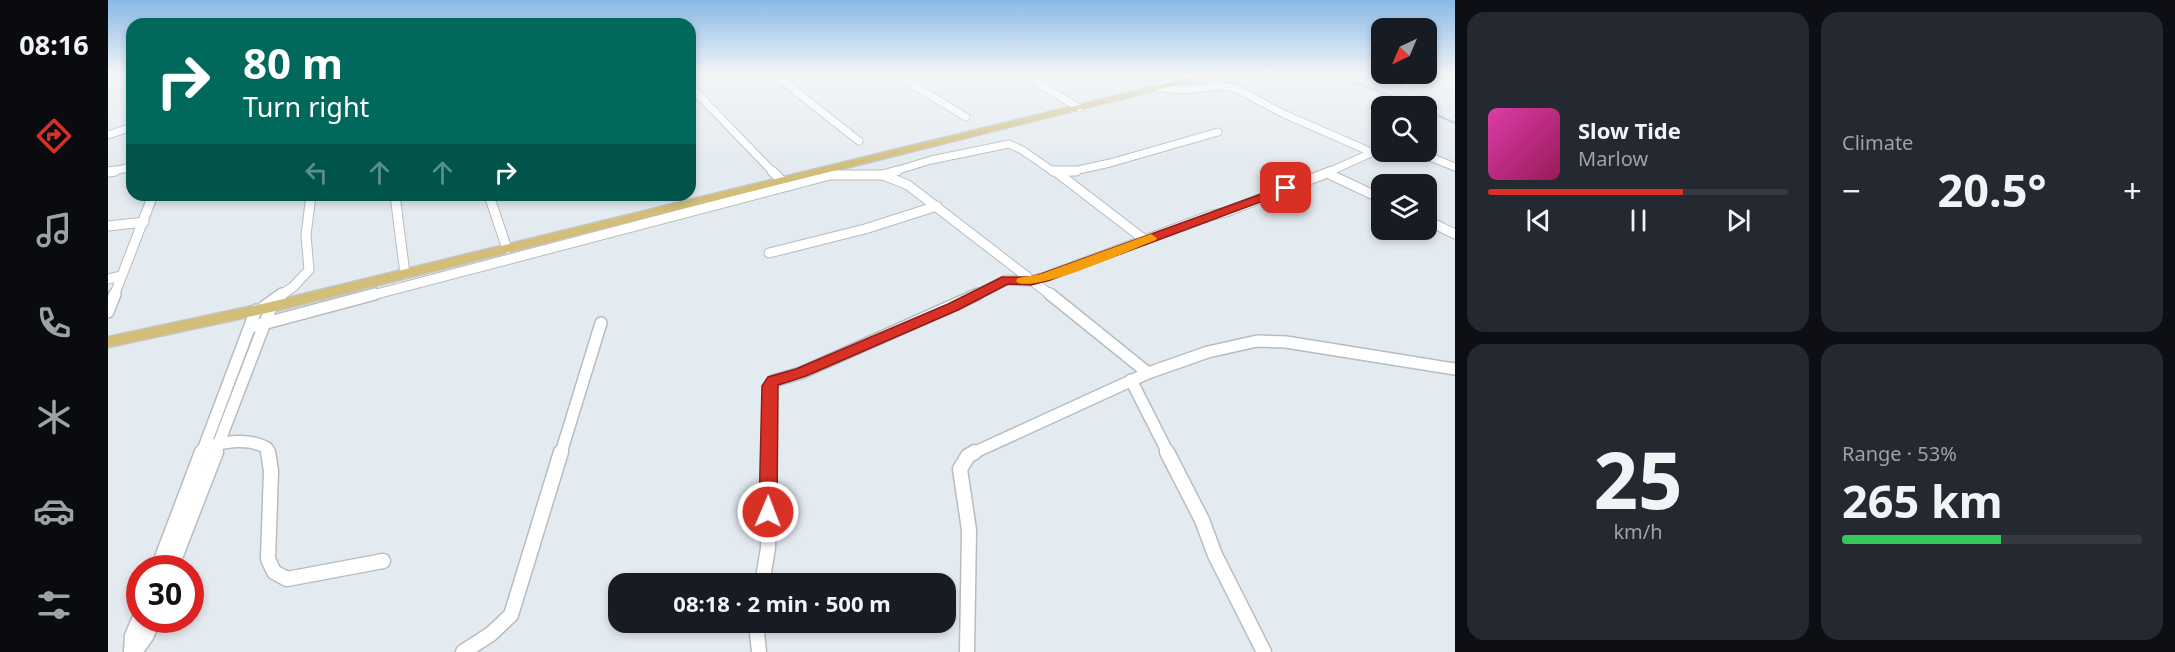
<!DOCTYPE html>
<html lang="en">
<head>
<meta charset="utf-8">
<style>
  body { margin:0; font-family:"Noto Sans",sans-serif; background:#242831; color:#f1f3f6; height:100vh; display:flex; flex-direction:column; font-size:22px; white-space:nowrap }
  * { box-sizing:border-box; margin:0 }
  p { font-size:20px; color:#9ea1a6 }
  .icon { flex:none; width:33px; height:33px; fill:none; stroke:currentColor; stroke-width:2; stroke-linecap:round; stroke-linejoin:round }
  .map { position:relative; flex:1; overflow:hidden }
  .details { display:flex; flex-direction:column; gap:12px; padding:12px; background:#0d0f14; width:720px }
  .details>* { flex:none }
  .hud { position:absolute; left:18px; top:18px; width:570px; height:183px; border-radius:18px; box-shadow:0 3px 9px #0003; background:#00695c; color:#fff; overflow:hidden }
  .needle { width:39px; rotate:224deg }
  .buttons { position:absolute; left:1263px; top:18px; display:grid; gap:12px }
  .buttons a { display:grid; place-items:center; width:66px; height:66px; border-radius:12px; background:#171b24; box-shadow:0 3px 9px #0003; font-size:30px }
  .speed { position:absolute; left:18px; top:555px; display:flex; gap:12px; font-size:30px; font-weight:700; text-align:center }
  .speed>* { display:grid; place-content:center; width:78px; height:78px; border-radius:50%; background:#171b24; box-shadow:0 3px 9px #0003; line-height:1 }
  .speed .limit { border:9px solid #d22; background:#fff; color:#111 }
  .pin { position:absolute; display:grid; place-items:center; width:51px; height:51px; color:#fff; margin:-26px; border-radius:12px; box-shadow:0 3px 9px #0006 }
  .me { position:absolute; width:66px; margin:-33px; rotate:1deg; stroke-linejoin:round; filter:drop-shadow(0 0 4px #0008) }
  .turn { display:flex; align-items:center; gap:21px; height:126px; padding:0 18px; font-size:27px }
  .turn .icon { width:78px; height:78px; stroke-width:2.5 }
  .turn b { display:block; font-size:42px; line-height:51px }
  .lanes { display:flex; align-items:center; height:57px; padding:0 18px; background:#0003; justify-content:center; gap:30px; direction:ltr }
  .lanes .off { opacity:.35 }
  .big { font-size:45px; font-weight:700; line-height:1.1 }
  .details .card { flex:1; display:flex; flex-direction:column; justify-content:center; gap:9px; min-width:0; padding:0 21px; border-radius:18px; background:#242831 }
  .details .dial { align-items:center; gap:0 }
  .dial b { font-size:78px; line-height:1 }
  .song { display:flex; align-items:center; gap:18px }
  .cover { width:72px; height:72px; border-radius:9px; background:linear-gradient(135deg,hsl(320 70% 55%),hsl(330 70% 35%)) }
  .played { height:6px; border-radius:3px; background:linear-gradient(90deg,#d93025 65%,#363941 65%) }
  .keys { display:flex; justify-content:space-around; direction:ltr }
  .heat { display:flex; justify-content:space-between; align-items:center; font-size:33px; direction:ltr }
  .charge { height:9px; border-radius:4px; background:linear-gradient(90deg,#34c759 53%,#363941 0) }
  .details .tiles { flex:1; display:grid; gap:12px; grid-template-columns:repeat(2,1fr) }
  .trip { position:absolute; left:500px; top:573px; width:348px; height:60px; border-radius:18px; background:#171b24; box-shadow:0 3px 9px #0003; font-weight:700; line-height:60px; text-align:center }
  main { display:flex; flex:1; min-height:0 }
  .tab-bar { display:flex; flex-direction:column; width:108px; justify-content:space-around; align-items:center; background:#090b0e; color:#9ea1a6 }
  .tab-bar .icon { width:42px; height:42px }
  .tab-bar .selected { color:#d93025 }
  .tab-bar b { font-size:27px; color:#f1f3f6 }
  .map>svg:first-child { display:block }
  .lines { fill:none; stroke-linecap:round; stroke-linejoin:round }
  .stream { stroke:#9cc0e4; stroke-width:2 }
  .minor-far3-casing { stroke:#b6bdc2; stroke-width:9 }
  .minor-far2-casing { stroke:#b6bdc2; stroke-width:11 }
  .minor-far1-casing { stroke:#b6bdc2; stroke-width:14 }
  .minor-casing { stroke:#b6bdc2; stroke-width:17 }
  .primary-casing { stroke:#c4c5c5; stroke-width:3 }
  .minor-far3 { stroke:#fff; stroke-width:7 }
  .minor-far2 { stroke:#fff; stroke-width:9 }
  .minor-far1 { stroke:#fff; stroke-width:11 }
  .minor { stroke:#fff; stroke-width:14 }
  .primary { fill:#d2be77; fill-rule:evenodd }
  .route { fill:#d93025; stroke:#8d1f18; stroke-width:1.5 }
  .slow { fill:#f59e0b }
</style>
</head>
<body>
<main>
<nav class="tab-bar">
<b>08:16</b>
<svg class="icon selected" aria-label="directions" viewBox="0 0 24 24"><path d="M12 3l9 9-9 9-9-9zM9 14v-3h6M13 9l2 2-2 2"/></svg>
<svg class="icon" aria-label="music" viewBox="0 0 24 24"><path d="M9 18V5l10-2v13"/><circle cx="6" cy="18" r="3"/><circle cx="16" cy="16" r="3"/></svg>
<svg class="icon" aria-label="phone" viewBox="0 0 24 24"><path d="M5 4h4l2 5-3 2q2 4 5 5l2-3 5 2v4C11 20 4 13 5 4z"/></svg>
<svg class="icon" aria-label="climate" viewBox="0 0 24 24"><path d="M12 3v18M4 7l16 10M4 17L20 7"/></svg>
<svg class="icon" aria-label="car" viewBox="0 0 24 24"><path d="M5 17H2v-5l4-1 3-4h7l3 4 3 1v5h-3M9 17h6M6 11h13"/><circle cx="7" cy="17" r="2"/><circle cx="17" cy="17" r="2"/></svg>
<svg class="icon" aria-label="filters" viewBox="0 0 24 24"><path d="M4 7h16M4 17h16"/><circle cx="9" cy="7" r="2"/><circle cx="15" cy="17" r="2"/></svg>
</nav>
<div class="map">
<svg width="1347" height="652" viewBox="0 0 1347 652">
  <rect width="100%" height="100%" fill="#e4ebf0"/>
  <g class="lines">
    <!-- stream -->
    <g class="stream">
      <polyline points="1223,74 1311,106"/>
      <polyline points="1318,110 1347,123"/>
    </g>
    <!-- minor-far3 casing -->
    <g class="minor-far3-casing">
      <g id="minor-far3">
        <polyline points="666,74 751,141"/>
        <polyline points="787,74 858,117"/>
        <polyline points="915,74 971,108"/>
        <polyline points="1284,74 1299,81 1299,87"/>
        <polyline points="582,86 665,172"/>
        <polyline points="1050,88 1076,90 1110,86 1127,88 1176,114 1263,152"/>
        <polyline points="1050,88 1058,81 1082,74"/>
        <polyline points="0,135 24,127"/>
        <polyline points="1310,152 1347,167"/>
        <polyline points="0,172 24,167"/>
        <polyline points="784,172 823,160 901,144 914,150 943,170 961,172 1002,163 1110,132"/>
        <polyline points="1221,172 1274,148"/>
      </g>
    </g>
    <!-- minor-far2 casing -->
    <g class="minor-far2-casing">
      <g id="minor-far2">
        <polyline points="664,171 674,181"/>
        <polyline points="945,171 968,171"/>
        <polyline points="947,171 1037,240"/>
        <polyline points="0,172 7,171"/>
        <polyline points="1219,173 1274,199"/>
        <polyline points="717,175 775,175 800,185 944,296"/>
        <polyline points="775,175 789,171"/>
        <polyline points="287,195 297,274"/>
        <polyline points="381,195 399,249"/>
        <polyline points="1318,220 1347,234"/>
        <polyline points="0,226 36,222"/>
        <polyline points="661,253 757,229 829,206"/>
        <polyline points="0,279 13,276"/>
        <polyline points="6,296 45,195"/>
        <polyline points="172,296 185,287 201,270 198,235 203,195"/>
        <polyline points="261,296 722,175"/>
        <polyline points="867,296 898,280 923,281 937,277 1101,216 1118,212 1224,171"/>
      </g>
    </g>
    <!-- minor-far1 casing -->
    <g class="minor-far1-casing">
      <g id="minor-far1">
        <polyline points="942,294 1040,373"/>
        <polyline points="156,307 174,294"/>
        <polyline points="0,312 7,294"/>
        <polyline points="143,327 267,294"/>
        <polyline points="1023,380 1060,453"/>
        <path d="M97 447C118 442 139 437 159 448L160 453"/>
        <polyline points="94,453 148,310"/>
        <polyline points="107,453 163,307"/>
        <polyline points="453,453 493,323"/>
        <polyline points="661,453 661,386 665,381 693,373 870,294"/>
        <polyline points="865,453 1040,373 1100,352 1149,341 1178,342 1347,369"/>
      </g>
    </g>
    <!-- minor casing -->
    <g class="minor-casing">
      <g id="minor">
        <polyline points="160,452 163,471 160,559 166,572 179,579 275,561"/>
        <polyline points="1059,452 1094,520 1107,555 1156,652"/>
        <polyline points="50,568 94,452"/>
        <polyline points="63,568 108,452"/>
        <polyline points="654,584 660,548 661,452"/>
        <polyline points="648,622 651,652"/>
        <polyline points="23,652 24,636 32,617"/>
        <polyline points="27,652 39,635 45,620"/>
        <polyline points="355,652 383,634 403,615 453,452"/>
        <polyline points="859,652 861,530 852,469 860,456 867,452"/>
      </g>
    </g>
    <!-- primary casing -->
    <g class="primary-casing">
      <polygon id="primary" points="1098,74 1112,74 163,312 0,347 0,337 163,302"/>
    </g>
    <!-- minor-far3 -->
    <use href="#minor-far3" class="minor-far3"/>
    <!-- minor-far2 -->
    <use href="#minor-far2" class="minor-far2"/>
    <!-- minor-far1 -->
    <use href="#minor-far1" class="minor-far1"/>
    <!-- minor -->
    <use href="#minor" class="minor"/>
    <!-- primary -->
    <use href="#primary" class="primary"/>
  </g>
  <!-- sky -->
  <linearGradient id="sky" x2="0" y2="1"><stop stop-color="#89b9e6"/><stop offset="0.45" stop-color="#f3f6f8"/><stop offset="1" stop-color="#f3f6f8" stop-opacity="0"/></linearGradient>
  <rect width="1347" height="165" fill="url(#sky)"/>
  <!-- route -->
  <polygon class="route" points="1178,185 1184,188 1182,191 942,280 923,285 900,284 850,310 698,376 670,385 669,512 666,517 660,520 654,517 651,512 654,386 660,377 688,369 840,304 894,277 922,277 933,274"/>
  <!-- slow -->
  <path class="slow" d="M1043 234 1049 238 1048 240C1019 251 936 290 910 283L908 281 910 278 933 274Z"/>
</svg>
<div class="buttons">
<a><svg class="needle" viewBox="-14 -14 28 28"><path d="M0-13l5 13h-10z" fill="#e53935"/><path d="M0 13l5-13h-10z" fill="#9ea1a6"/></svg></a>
<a><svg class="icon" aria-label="search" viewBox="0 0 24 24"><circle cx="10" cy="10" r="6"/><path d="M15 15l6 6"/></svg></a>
<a><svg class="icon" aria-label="layers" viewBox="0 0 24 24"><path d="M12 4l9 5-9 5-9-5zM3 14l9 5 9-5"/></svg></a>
</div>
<div class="speed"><div class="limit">30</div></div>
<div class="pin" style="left:1178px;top:188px;background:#d93025"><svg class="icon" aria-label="arrive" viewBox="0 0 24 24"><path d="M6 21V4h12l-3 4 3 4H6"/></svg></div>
<svg class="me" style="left:660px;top:512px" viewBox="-20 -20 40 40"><circle r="17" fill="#d93025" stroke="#fff" stroke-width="3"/><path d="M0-11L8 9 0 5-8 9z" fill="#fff"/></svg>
<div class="trip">08:18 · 2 min · 500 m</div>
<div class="hud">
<div class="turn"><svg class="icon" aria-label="right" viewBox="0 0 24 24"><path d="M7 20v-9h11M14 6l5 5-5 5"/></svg><div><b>80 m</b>Turn right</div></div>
<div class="lanes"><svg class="icon off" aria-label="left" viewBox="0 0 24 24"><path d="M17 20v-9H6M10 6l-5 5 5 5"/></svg><svg class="icon off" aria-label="ahead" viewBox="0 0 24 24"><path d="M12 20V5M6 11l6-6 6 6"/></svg><svg class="icon off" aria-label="ahead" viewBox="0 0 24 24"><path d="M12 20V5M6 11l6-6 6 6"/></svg><svg class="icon" aria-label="right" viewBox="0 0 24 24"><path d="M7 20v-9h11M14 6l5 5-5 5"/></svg></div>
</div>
</div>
<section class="details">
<div class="tiles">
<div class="card">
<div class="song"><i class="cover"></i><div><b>Slow Tide</b><p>Marlow</p></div></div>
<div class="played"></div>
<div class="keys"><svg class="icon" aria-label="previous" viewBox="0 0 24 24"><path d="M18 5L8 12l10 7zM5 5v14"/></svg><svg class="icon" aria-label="pause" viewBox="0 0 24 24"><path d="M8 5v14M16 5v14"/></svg><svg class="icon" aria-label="next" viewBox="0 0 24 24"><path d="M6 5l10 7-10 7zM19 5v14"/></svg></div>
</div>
<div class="card"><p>Climate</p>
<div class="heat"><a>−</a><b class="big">20.5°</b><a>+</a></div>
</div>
<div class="card dial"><b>25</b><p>km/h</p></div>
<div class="card"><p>Range · 53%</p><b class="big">265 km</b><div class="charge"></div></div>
</div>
</section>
</main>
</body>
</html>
